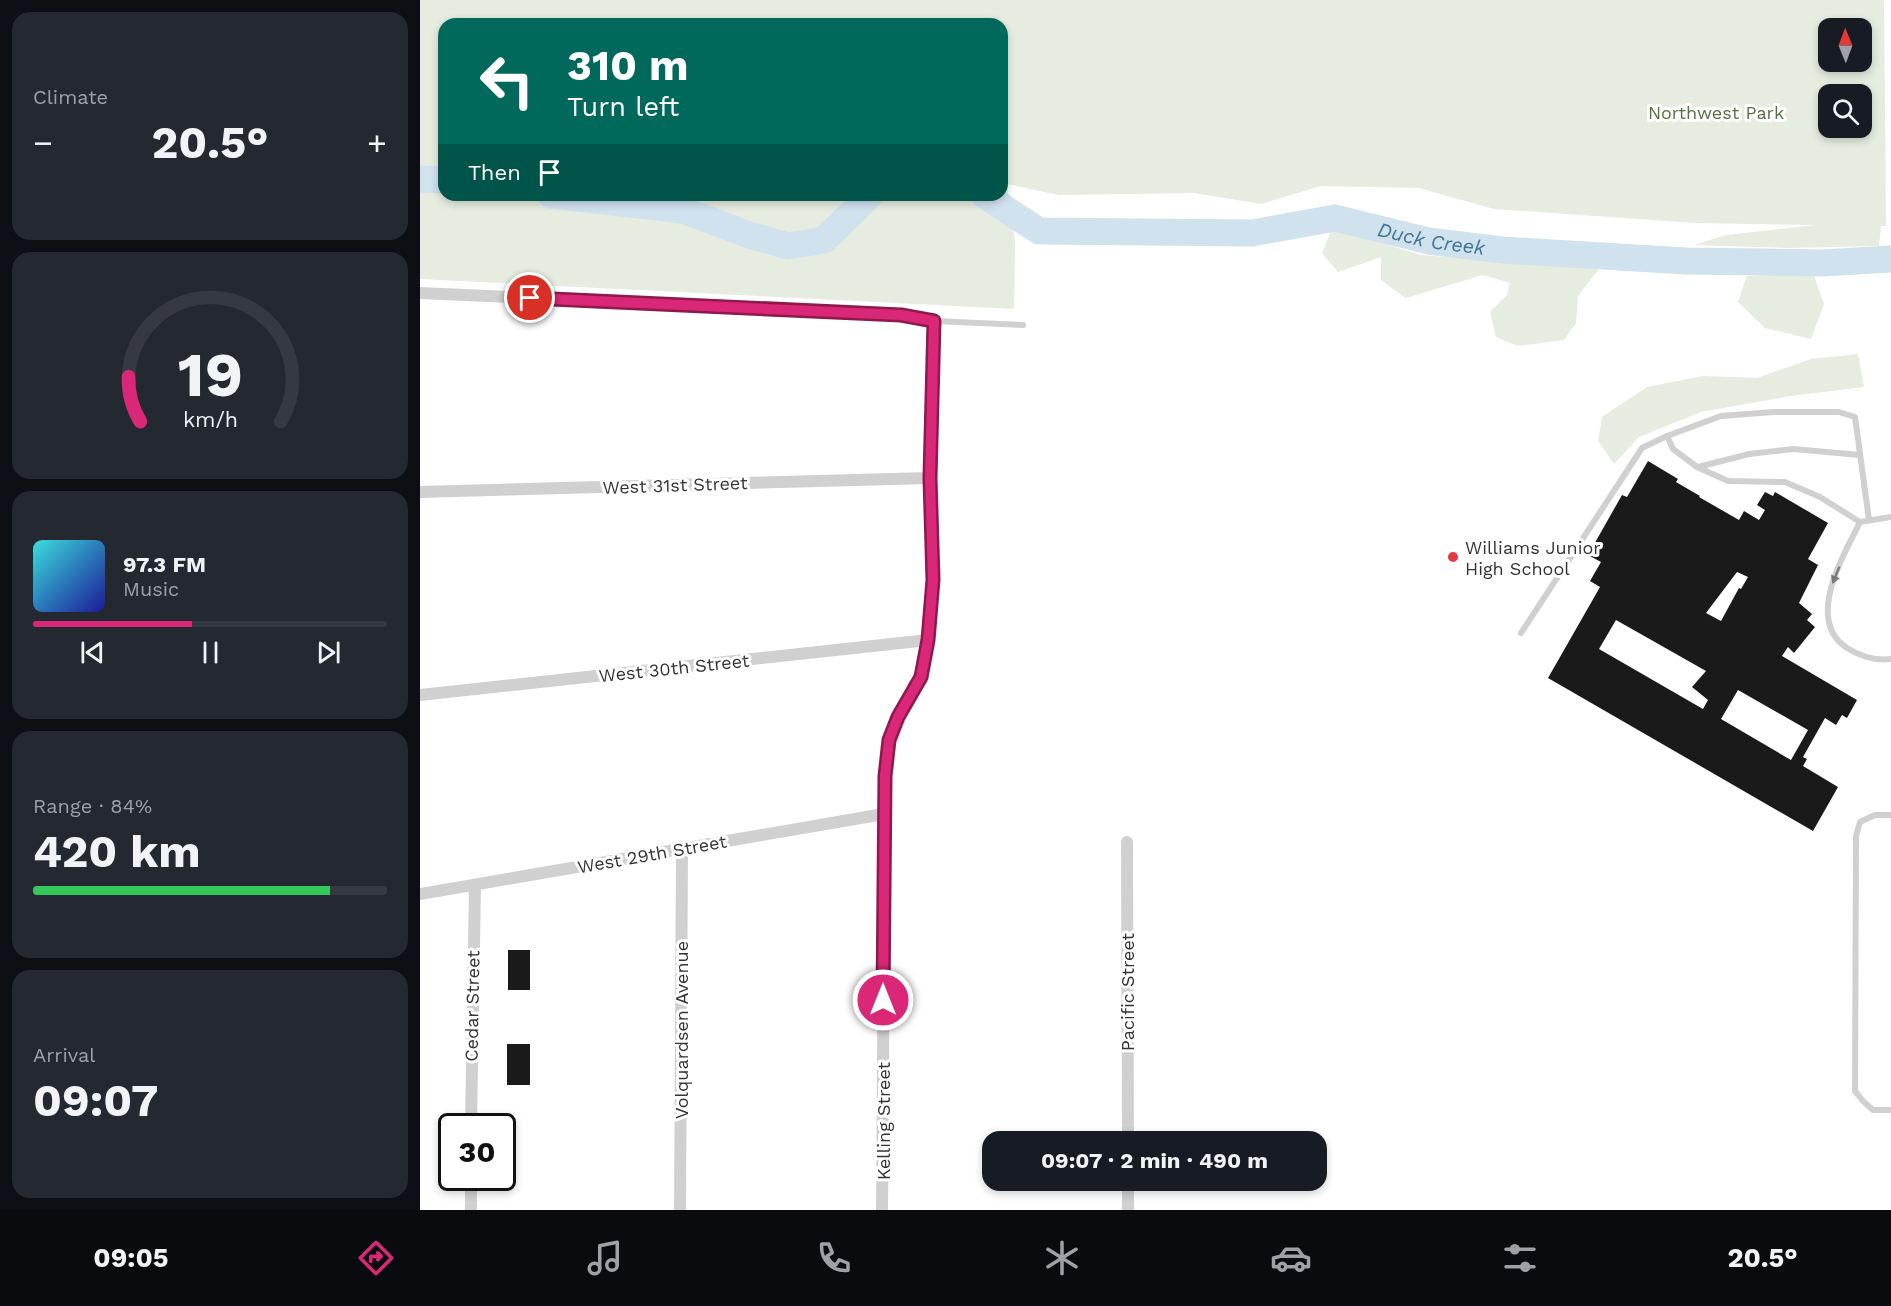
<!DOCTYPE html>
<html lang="en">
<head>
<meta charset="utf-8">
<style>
  body { margin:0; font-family:"Work Sans",sans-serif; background:#242831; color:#f1f3f6; height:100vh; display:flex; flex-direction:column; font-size:22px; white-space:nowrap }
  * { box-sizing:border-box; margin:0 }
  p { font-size:20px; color:#9ea1a6 }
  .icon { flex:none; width:33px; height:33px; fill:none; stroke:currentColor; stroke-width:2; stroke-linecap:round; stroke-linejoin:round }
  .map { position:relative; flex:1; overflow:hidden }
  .panel { display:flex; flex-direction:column; gap:12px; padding:12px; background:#0d0f14; width:420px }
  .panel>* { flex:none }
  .guide { position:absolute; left:18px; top:18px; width:570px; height:183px; border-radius:18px; box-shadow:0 3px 9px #0003; background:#00695c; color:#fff; overflow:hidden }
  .needle { width:39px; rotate:359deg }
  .fabs { position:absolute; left:1398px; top:18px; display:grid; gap:12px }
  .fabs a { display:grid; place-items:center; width:54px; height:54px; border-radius:12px; background:#171b24; box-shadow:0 3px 9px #0003; font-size:30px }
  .speed { position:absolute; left:18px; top:1113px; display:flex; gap:12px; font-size:30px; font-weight:700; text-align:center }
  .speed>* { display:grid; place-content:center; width:78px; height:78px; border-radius:50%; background:#171b24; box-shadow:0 3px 9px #0003; line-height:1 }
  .speed .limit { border:3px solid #111; border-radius:9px; background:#fff; color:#111 }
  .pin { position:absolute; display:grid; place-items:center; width:51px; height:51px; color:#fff; margin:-26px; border:3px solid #fff; border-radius:50%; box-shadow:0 2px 6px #0007 }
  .me { position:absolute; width:66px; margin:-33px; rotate:0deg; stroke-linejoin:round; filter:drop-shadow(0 0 4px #0008) }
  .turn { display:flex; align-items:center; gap:21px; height:126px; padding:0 30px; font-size:27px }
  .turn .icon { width:78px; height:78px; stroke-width:2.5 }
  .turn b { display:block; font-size:42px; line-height:51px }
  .then { display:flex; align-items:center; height:57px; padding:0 30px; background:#0003; gap:12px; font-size:22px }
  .big { font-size:45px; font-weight:700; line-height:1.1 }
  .panel .card { flex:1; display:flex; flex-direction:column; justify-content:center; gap:9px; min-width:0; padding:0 21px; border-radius:18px; background:#242831 }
  .panel .dial { align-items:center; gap:0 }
  .dial svg { height:156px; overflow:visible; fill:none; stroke:#363941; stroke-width:7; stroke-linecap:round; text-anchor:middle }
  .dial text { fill:#f1f3f6; stroke:none }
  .song { display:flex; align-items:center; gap:18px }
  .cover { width:72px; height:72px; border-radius:9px; background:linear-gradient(135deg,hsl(180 70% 55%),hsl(240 70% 35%)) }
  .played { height:6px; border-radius:3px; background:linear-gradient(90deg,#db2777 45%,#363941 45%) }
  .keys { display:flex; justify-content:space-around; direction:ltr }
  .heat { display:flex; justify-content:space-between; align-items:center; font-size:33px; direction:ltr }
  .charge { height:9px; border-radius:4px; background:linear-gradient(90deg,#34c759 84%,#363941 0) }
  .trip { position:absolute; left:562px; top:1131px; width:345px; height:60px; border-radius:18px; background:#171b24; box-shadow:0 3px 9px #0003; font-weight:700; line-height:60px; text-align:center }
  .dock { display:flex; height:96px; justify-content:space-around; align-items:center; background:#090b0e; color:#9ea1a6 }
  .dock .icon { width:42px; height:42px }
  .dock .active { color:#db2777 }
  .dock b { font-size:27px; color:#f1f3f6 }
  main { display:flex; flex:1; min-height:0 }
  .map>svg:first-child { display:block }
  .green { fill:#e6ecdf; fill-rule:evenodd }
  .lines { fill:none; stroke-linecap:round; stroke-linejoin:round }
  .river { stroke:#cfe2ee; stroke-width:27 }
  .building { fill:#1a1a1a; fill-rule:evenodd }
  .service { stroke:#d0d0d0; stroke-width:6 }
  .minor { stroke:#d0d0d0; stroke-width:12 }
  .oneway { fill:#7a7a7a }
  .route-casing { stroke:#8e194d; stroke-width:15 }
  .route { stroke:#db2777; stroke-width:10 }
  .poi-dot { fill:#e63946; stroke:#fff; stroke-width:2 }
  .labels { text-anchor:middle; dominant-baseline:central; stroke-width:6; stroke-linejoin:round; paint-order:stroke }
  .park-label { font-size:18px; fill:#56703f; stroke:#fff }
  .street-label { font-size:18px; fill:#333; stroke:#fff }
  .poi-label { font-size:18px; fill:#333; stroke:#fff; text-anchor:start }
  .water-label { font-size:20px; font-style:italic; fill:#3f7597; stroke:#fff }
</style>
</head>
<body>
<main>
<section class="panel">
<div class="card"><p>Climate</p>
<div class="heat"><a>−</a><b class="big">20.5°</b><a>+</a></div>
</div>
<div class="card dial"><svg viewBox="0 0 100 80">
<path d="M14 69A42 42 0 1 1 86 69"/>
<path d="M14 69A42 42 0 0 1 8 46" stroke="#db2777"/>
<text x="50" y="56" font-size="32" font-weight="700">19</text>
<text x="50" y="72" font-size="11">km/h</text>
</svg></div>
<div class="card">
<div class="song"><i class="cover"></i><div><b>97.3 FM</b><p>Music</p></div></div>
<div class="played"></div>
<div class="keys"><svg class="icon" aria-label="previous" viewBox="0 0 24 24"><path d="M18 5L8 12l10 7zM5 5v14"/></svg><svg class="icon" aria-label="pause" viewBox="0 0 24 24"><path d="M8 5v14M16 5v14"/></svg><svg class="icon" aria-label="next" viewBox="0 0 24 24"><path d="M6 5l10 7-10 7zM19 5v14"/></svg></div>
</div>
<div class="card"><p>Range · 84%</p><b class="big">420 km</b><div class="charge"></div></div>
<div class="card"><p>Arrival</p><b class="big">09:07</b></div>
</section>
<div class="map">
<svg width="1471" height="1210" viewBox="0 0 1471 1210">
  <rect width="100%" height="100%" fill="#fff"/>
  <!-- green -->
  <g class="green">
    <path d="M0 0H1464L1466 226H1461L1459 246 1367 248 1274 245 1306 235 1395 225 1275 223 1074 209 999 188 901 186 841 204 774 193 639 195 587 184 595 241 594 309 0 279ZM24 24H582V195H24ZM1408 28H1442V62H1408ZM1408 94H1442V128H1408Z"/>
    <polygon points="912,228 1001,255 1179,269 1158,296 1156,323 1144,340 1098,346 1076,337 1070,312 1087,295 1090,283 1063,275 986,298 961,280 961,257 918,272 902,253"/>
    <polygon points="1393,273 1404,304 1391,339 1345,328 1318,302 1327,276"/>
    <polygon points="1438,354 1444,387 1371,396 1281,412 1219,437 1194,464 1178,441 1182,417 1227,387 1283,376 1337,378 1391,359"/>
  </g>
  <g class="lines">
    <!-- river -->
    <g class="river">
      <polyline points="0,179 24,180"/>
      <polyline points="131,195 263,210 329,235 368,246 404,240 450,195"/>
      <path id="s1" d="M564 195 619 231 832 233 915 218 1009 241 1082 250 1266 261 1403 263 1471 259"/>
    </g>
  </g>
  <!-- building -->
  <g class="building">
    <path d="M1228 461 1258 479 1256 482 1280 496 1279 497 1319 520 1324 511 1339 520 1345 510 1337 505 1345 492 1353 496 1355 492 1408 523 1388 559 1398 565 1379 603 1392 614 1387 620 1395 627 1374 653 1368 647 1362 656 1437 700 1427 718 1422 715 1416 725 1405 718 1383 757 1387 759 1383 766 1418 787 1393 831 1128 678 1180 587 1170 581 1181 562 1168 555 1202 495 1207 497ZM1317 572 1328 577 1321 589 1319 588 1301 621 1286 613ZM1196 620 1286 671 1272 687 1288 700 1283 709 1179 649ZM1318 690 1388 730 1371 760 1301 719Z"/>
    <rect x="88" y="950" width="22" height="40"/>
    <rect x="87" y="1044" width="23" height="41"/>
  </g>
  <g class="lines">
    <!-- service -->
    <g class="service">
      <polyline points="514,321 603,325"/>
      <polyline points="1247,436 1253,449 1277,467 1308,481 1365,482 1400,497 1440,522 1471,517"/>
      <polyline points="1278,467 1329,454 1373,449 1440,455"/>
      <path d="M1440 522C1424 555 1384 620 1427 648 1440 656 1456 661 1471 659"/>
      <polyline points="1101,633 1222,448 1247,436 1301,416 1354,412 1419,412 1435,417 1449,520"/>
      <polyline points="1471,815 1455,815 1440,822 1436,836 1435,1091 1443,1101 1453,1110 1471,1110"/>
    </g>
    <!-- minor -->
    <g class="minor">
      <polyline points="0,293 481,315 514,321 509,478 513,580 508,640 501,677 478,716 469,740 465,776 462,1210"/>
      <polyline points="0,492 509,478"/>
      <polyline points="0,695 508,640"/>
      <polyline points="707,842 708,1142"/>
      <polyline points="0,894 464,814"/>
      <polyline points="51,1126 55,885"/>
      <polyline points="51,1178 51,1210"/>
      <polyline points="708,1180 708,1210"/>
      <polyline points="260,1210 262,849"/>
    </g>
  </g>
  <!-- one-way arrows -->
  <defs><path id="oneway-solid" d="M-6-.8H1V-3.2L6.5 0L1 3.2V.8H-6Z" transform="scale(1.5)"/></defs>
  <use class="oneway" href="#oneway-solid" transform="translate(1416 575) rotate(112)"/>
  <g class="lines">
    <!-- route casing -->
    <g class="route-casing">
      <polyline id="route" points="110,298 481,315 514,321 510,478 513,580 508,640 501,677 478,717 469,740 465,776 463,1000"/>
    </g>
    <!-- route -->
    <use href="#route" class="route"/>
  </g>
  <!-- markers -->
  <circle class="poi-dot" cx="1033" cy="557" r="6"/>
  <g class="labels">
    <!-- park labels -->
    <g class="park-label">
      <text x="1296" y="112">Northwest Park</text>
    </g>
    <!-- street labels -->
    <g class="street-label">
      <text transform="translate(255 485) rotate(-2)">West 31st Street</text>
      <text transform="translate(254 668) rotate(-6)">West 30th Street</text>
      <text transform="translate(232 854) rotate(-10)">West 29th Street</text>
      <text transform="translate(707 992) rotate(-90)">Pacific Street</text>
      <text transform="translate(52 1006) rotate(-89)">Cedar Street</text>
      <text transform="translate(261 1030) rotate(-90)">Volquardsen Avenue</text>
      <text transform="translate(463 1121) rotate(-90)">Kelling Street</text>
    </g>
    <!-- poi labels -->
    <g class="poi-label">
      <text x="1045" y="547">Williams Junior<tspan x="1045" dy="21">High School</tspan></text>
    </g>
    <!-- water labels -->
    <g class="water-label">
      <text stroke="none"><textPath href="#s1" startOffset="462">Duck Creek</textPath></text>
    </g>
  </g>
</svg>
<div class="fabs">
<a><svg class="needle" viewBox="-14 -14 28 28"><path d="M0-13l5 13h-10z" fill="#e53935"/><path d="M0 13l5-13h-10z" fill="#9ea1a6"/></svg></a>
<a><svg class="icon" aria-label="search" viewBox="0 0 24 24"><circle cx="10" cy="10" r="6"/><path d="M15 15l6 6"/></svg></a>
</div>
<div class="speed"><div class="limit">30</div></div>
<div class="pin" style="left:110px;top:298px;background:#d93025"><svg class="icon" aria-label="arrive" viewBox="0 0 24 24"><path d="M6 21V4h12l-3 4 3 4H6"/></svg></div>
<svg class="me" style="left:463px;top:1000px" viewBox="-20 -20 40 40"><circle r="17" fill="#db2777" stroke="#fff" stroke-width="3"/><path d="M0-11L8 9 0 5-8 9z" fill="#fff"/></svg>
<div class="trip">09:07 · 2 min · 490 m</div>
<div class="guide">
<div class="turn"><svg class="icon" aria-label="left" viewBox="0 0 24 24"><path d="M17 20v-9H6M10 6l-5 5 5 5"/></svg><div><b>310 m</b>Turn left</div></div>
<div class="then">Then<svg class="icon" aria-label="arrive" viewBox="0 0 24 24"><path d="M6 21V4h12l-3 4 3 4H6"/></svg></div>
</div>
</div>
</main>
<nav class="dock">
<b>09:05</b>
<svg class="icon active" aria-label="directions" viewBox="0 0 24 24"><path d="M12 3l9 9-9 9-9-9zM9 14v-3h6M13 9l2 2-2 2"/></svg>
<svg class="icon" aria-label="music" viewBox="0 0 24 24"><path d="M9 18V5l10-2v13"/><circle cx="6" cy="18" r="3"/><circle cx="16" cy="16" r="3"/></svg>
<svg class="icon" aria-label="phone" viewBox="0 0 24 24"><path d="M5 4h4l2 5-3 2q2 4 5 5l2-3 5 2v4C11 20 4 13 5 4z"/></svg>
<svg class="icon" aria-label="climate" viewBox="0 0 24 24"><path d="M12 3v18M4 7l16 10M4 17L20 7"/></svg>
<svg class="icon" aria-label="car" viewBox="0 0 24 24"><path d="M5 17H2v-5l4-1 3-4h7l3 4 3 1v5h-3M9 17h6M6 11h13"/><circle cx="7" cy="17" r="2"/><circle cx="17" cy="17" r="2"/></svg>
<svg class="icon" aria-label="filters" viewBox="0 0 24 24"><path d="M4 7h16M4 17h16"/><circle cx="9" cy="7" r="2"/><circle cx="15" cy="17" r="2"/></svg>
<b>20.5°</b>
</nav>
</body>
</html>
